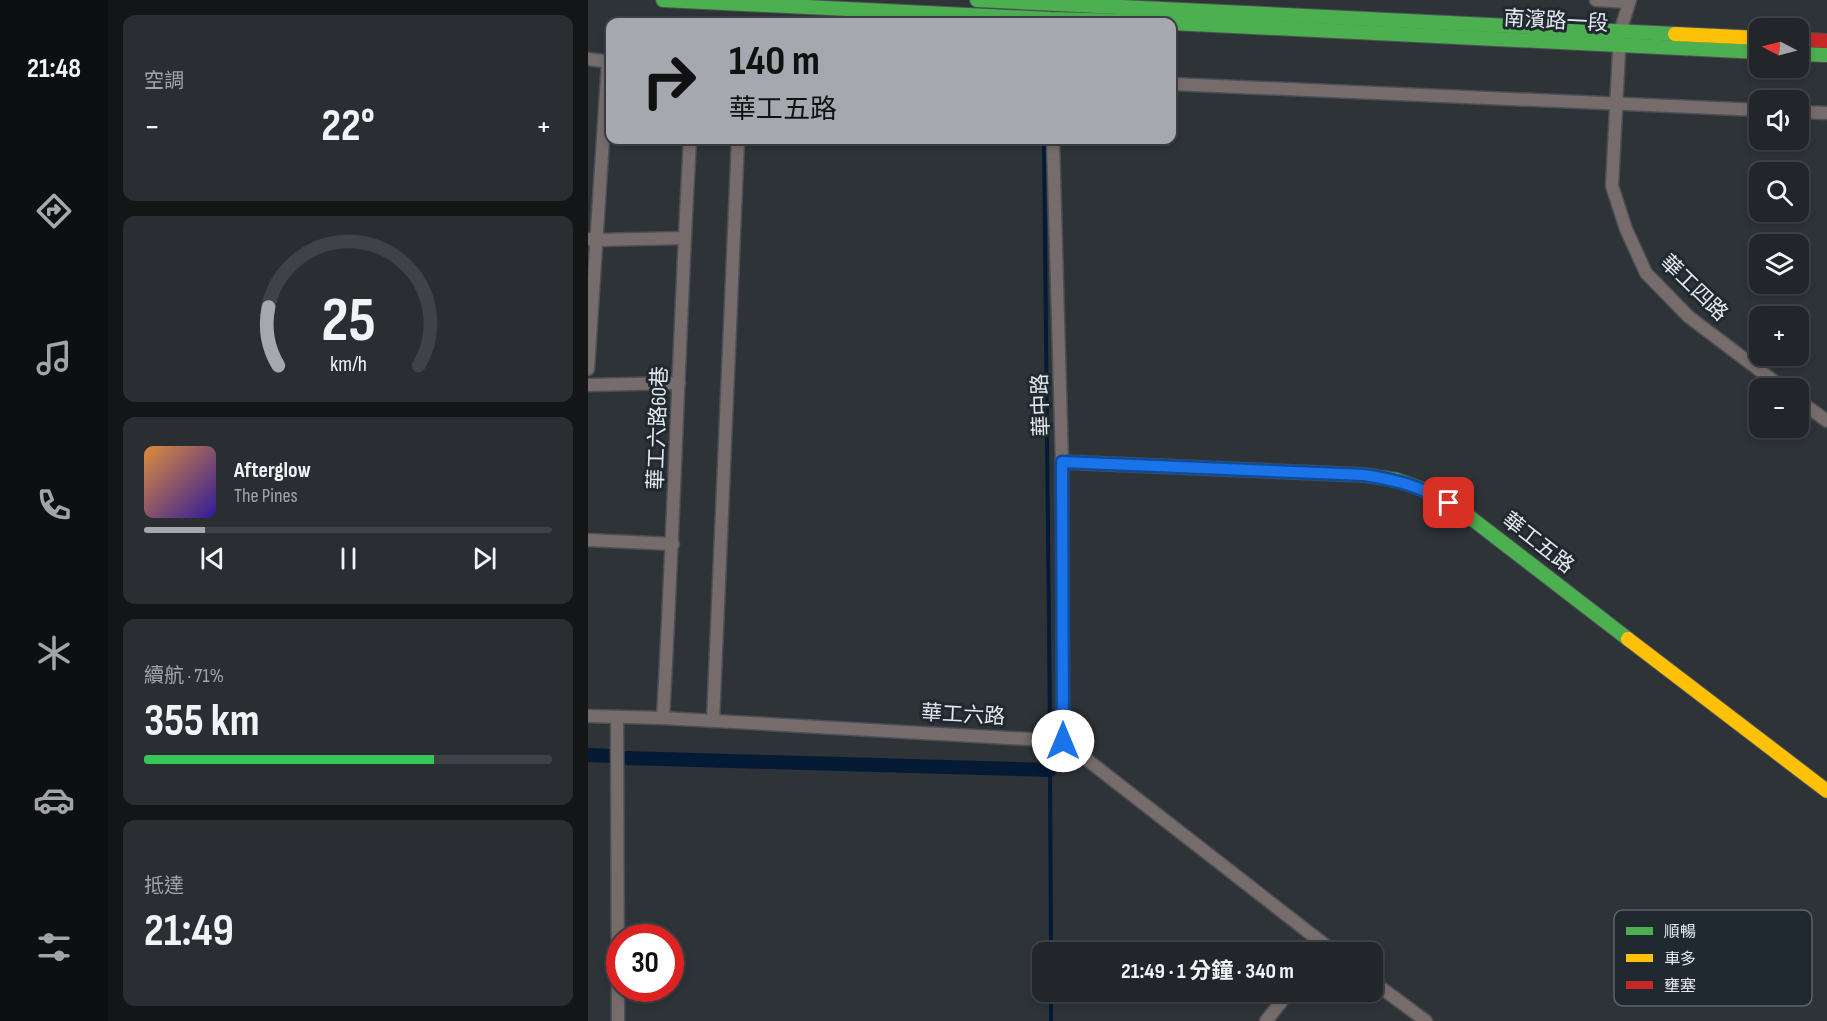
<!DOCTYPE html>
<html lang="zh-TW">
<head>
<meta charset="utf-8">
<style>
  body { margin:0; font-family:"Sofia Sans Condensed","Noto Sans TC",sans-serif; background:#2a2e32; color:#f1f3f6; height:100vh; display:flex; flex-direction:column; font-size:22px; white-space:nowrap }
  * { box-sizing:border-box; margin:0 }
  p { font-size:20px; color:#a2a5a8 }
  .icon { flex:none; width:33px; height:33px; fill:none; stroke:currentColor; stroke-width:2; stroke-linecap:round; stroke-linejoin:round }
  .map { position:relative; flex:1; overflow:hidden }
  .side { display:flex; flex-direction:column; gap:15px; padding:15px; background:#131517; width:480px }
  .side>* { flex:none }
  .top-card { position:absolute; left:18px; top:18px; width:570px; height:126px; border-radius:12px; box-shadow:0 3px 9px #0003,0 0 0 2px #3f4347; background:#a5a9af; color:#111; overflow:hidden }
  .needle { width:39px; rotate:276deg }
  .fabs { position:absolute; left:1161px; top:18px; display:grid; gap:12px }
  .fabs a { display:grid; place-items:center; width:60px; height:60px; border-radius:12px; background:#22262a; box-shadow:0 3px 9px #0003,0 0 0 2px #3f4347; font-size:30px }
  .speed { position:absolute; left:18px; top:924px; display:flex; gap:12px; font-size:30px; font-weight:700; text-align:center }
  .speed>* { display:grid; place-content:center; width:78px; height:78px; border-radius:50%; background:#22262a; box-shadow:0 3px 9px #0003,0 0 0 2px #3f4347; line-height:1 }
  .speed .limit { border:9px solid #d22; background:#fff; color:#111 }
  .pin { position:absolute; display:grid; place-items:center; width:51px; height:51px; color:#fff; margin:-26px; border-radius:12px; box-shadow:0 3px 9px #0006 }
  .me { position:absolute; width:66px; margin:-33px; rotate:0deg; stroke-linejoin:round; filter:drop-shadow(0 0 4px #0008) }
  .turn { display:flex; align-items:center; gap:21px; height:126px; padding:0 24px; font-size:27px }
  .turn .icon { width:78px; height:78px; stroke-width:2.5 }
  .turn b { display:block; font-size:42px; line-height:51px }
  .big { font-size:45px; font-weight:700; line-height:1.1 }
  .side .card { flex:1; display:flex; flex-direction:column; justify-content:center; gap:9px; min-width:0; padding:0 21px; border-radius:12px; background:#2a2e32 }
  .side .dial { align-items:center; gap:0 }
  .dial svg { height:156px; overflow:visible; fill:none; stroke:#3f4347; stroke-width:7; stroke-linecap:round; text-anchor:middle }
  .dial text { fill:#f1f3f6; stroke:none }
  .song { display:flex; align-items:center; gap:18px }
  .cover { width:72px; height:72px; border-radius:9px; background:linear-gradient(135deg,hsl(30 70% 55%),hsl(250 70% 35%)) }
  .played { height:6px; border-radius:3px; background:linear-gradient(90deg,#a5a9af 15%,#3f4347 15%) }
  .keys { display:flex; justify-content:space-around; direction:ltr }
  .heat { display:flex; justify-content:space-between; align-items:center; font-size:33px; direction:ltr }
  .charge { height:9px; border-radius:4px; background:linear-gradient(90deg,#34c759 71%,#3f4347 0) }
  .trip { position:absolute; left:444px; top:942px; width:351px; height:60px; border-radius:12px; background:#22262a; box-shadow:0 3px 9px #0003,0 0 0 2px #3f4347; font-weight:700; line-height:60px; text-align:center }
  main { display:flex; flex:1; min-height:0 }
  .tab-bar { display:flex; flex-direction:column; width:108px; justify-content:space-around; align-items:center; background:#0e0f11; color:#a2a5a8 }
  .tab-bar .icon { width:42px; height:42px }
  .tab-bar .selected { color:#a5a9af }
  .tab-bar b { font-size:27px; color:#f1f3f6 }
  .map>svg:first-child { display:block }
  .lines { fill:none; stroke-linecap:round; stroke-linejoin:round }
  .stream { stroke:#041a35; stroke-width:4 }
  .canal { stroke:#041a35; stroke-width:14 }
  .street-casing { stroke:#4c5054; stroke-width:15 }
  .fast-casing { stroke:#4c5054; stroke-width:16 }
  .slow-casing { stroke:#4c5054; stroke-width:16 }
  .jam-casing { stroke:#4c5054; stroke-width:16 }
  .street { stroke:#776c6c; stroke-width:12 }
  .fast { stroke:#4caf50; stroke-width:14 }
  .slow { stroke:#ffc107; stroke-width:14 }
  .jam { stroke:#c62828; stroke-width:14 }
  .route-casing { stroke:#114b97; stroke-width:15 }
  .route { stroke:#1a73e8; stroke-width:10 }
  .labels { text-anchor:middle; dominant-baseline:central; stroke-width:6; stroke-linejoin:round; paint-order:stroke }
  .street-label { font-size:21px; fill:#e5e9ef; stroke:#212930 }
  .key { fill:#212930; stroke:#5c6369; stroke-width:1.5 }
  .key-label { font-size:16px; fill:#e5e9ef }
</style>
</head>
<body>
<main>
<nav class="tab-bar">
<b>21:48</b>
<svg class="icon selected" aria-label="directions" viewBox="0 0 24 24"><path d="M12 3l9 9-9 9-9-9zM9 14v-3h6M13 9l2 2-2 2"/></svg>
<svg class="icon" aria-label="music" viewBox="0 0 24 24"><path d="M9 18V5l10-2v13"/><circle cx="6" cy="18" r="3"/><circle cx="16" cy="16" r="3"/></svg>
<svg class="icon" aria-label="phone" viewBox="0 0 24 24"><path d="M5 4h4l2 5-3 2q2 4 5 5l2-3 5 2v4C11 20 4 13 5 4z"/></svg>
<svg class="icon" aria-label="climate" viewBox="0 0 24 24"><path d="M12 3v18M4 7l16 10M4 17L20 7"/></svg>
<svg class="icon" aria-label="car" viewBox="0 0 24 24"><path d="M5 17H2v-5l4-1 3-4h7l3 4 3 1v5h-3M9 17h6M6 11h13"/><circle cx="7" cy="17" r="2"/><circle cx="17" cy="17" r="2"/></svg>
<svg class="icon" aria-label="filters" viewBox="0 0 24 24"><path d="M4 7h16M4 17h16"/><circle cx="9" cy="7" r="2"/><circle cx="15" cy="17" r="2"/></svg>
</nav>
<section class="side">
<div class="card"><p>空調</p>
<div class="heat"><a>−</a><b class="big">22°</b><a>+</a></div>
</div>
<div class="card dial"><svg viewBox="0 0 100 80">
<path d="M14 69A42 42 0 1 1 86 69"/>
<path d="M14 69A42 42 0 0 1 9 39" stroke="#a5a9af"/>
<text x="50" y="56" font-size="32" font-weight="700">25</text>
<text x="50" y="72" font-size="11">km/h</text>
</svg></div>
<div class="card">
<div class="song"><i class="cover"></i><div><b>Afterglow</b><p>The Pines</p></div></div>
<div class="played"></div>
<div class="keys"><svg class="icon" aria-label="previous" viewBox="0 0 24 24"><path d="M18 5L8 12l10 7zM5 5v14"/></svg><svg class="icon" aria-label="pause" viewBox="0 0 24 24"><path d="M8 5v14M16 5v14"/></svg><svg class="icon" aria-label="next" viewBox="0 0 24 24"><path d="M6 5l10 7-10 7zM19 5v14"/></svg></div>
</div>
<div class="card"><p>續航 · 71%</p><b class="big">355 km</b><div class="charge"></div></div>
<div class="card"><p>抵達</p><b class="big">21:49</b></div>
</section>
<div class="map">
<svg width="1239" height="1021" viewBox="0 0 1239 1021">
  <rect width="100%" height="100%" fill="#2e3338"/>
  <g class="lines">
    <!-- stream -->
    <g class="stream">
      <polyline points="456,140 462,727"/>
      <polyline points="462,770 463,952"/>
      <polyline points="463,992 463,1021"/>
    </g>
    <!-- canal -->
    <g class="canal">
      <polyline points="0,755 23,756"/>
      <polyline points="39,758 462,770"/>
    </g>
    <!-- street casing -->
    <g class="street-casing">
      <g id="street">
        <polyline points="1008,0 1041,2"/>
        <polyline points="1042,0 1032,32 1024,186 1038,229 1058,273 1101,317 1195,388"/>
        <polyline points="0,59 22,62"/>
        <polyline points="584,84 1172,110"/>
        <polyline points="1210,112 1239,113"/>
        <polyline points="465,140 474,462 475,741"/>
        <polyline points="0,239 9,240 96,238"/>
        <polyline points="0,369 20,62"/>
        <polyline points="0,385 91,383"/>
        <polyline points="1210,400 1239,421"/>
        <polyline points="0,540 85,544"/>
        <polyline points="0,716 75,718 475,741 746,952"/>
        <polyline points="29,717 30,1021"/>
        <path d="M75 718C86 525 91 332 102 140"/>
        <polyline points="125,721 150,140"/>
        <polyline points="784,981 838,1021"/>
        <polyline points="678,1021 701,992"/>
      </g>
    </g>
    <!-- fast casing -->
    <g class="fast-casing">
      <g id="fast">
        <polyline points="75,0 462,19 575,22"/>
        <polyline points="389,0 1087,34"/>
        <polyline points="584,23 1172,52"/>
        <polyline points="1210,54 1239,55"/>
        <polyline points="474,462 776,475 809,480 842,492 879,515 1040,639"/>
      </g>
    </g>
    <!-- slow casing -->
    <g class="slow-casing">
      <g id="slow">
        <polyline points="1087,34 1172,38"/>
        <polyline points="1040,639 1239,791"/>
      </g>
    </g>
    <!-- jam casing -->
    <g class="jam-casing">
      <polyline id="jam" points="1210,39 1239,41"/>
    </g>
    <!-- street -->
    <use href="#street" class="street"/>
    <!-- fast -->
    <use href="#fast" class="fast"/>
    <!-- slow -->
    <use href="#slow" class="slow"/>
    <!-- jam -->
    <use href="#jam" class="jam"/>
  </g>
  <g class="lines">
    <!-- route casing -->
    <g class="route-casing">
      <path id="route" d="M475 741 474 462 776 475C809 480 831 486 861 503"/>
    </g>
    <!-- route -->
    <use href="#route" class="route"/>
  </g>
  <g class="labels">
    <!-- street labels -->
    <g class="street-label">
      <text transform="translate(968 21) rotate(3)">南濱路一段</text>
      <text transform="translate(1106 288) rotate(44)">華工四路</text>
      <text transform="translate(453 405) rotate(-92)">華中路</text>
      <text transform="translate(70 428) rotate(-88)">華工六路60巷</text>
      <text transform="translate(950 543) rotate(38)">華工五路</text>
      <text transform="translate(375 715) rotate(3)">華工六路</text>
    </g>
  </g>
  <!-- legend -->
  <rect x="1026" y="910" width="198" height="96" rx="9" class="key"/>
  <rect x="1038" y="927" width="27" height="8" fill="#4caf50"/>
  <rect x="1038" y="954" width="27" height="8" fill="#ffc107"/>
  <rect x="1038" y="981" width="27" height="8" fill="#c62828"/>
  <g class="key-label">
    <text x="1076" y="937">順暢</text>
    <text x="1076" y="964">車多</text>
    <text x="1076" y="991">壅塞</text>
  </g>
</svg>
<div class="fabs">
<a><svg class="needle" viewBox="-14 -14 28 28"><path d="M0-13l5 13h-10z" fill="#e53935"/><path d="M0 13l5-13h-10z" fill="#a2a5a8"/></svg></a>
<a><svg class="icon" aria-label="sound" viewBox="0 0 24 24"><path d="M4 9h4l5-4v14l-5-4H4zM17 9q2 3 0 6"/></svg></a>
<a><svg class="icon" aria-label="search" viewBox="0 0 24 24"><circle cx="10" cy="10" r="6"/><path d="M15 15l6 6"/></svg></a>
<a><svg class="icon" aria-label="layers" viewBox="0 0 24 24"><path d="M12 4l9 5-9 5-9-5zM3 14l9 5 9-5"/></svg></a>
<a>+</a>
<a>−</a>
</div>
<div class="speed"><div class="limit">30</div></div>
<div class="pin" style="left:861px;top:503px;background:#d93025"><svg class="icon" aria-label="arrive" viewBox="0 0 24 24"><path d="M6 21V4h12l-3 4 3 4H6"/></svg></div>
<svg class="me" style="left:475px;top:741px" viewBox="-20 -20 40 40"><circle r="19" fill="#fff"/><path d="M0-13L10 11 0 6-10 11z" fill="#1a73e8"/></svg>
<div class="trip">21:49 · 1 分鐘 · 340 m</div>
<div class="top-card">
<div class="turn"><svg class="icon" aria-label="right" viewBox="0 0 24 24"><path d="M7 20v-9h11M14 6l5 5-5 5"/></svg><div><b>140 m</b>華工五路</div></div>
</div>
</div>
</main>
</body>
</html>
